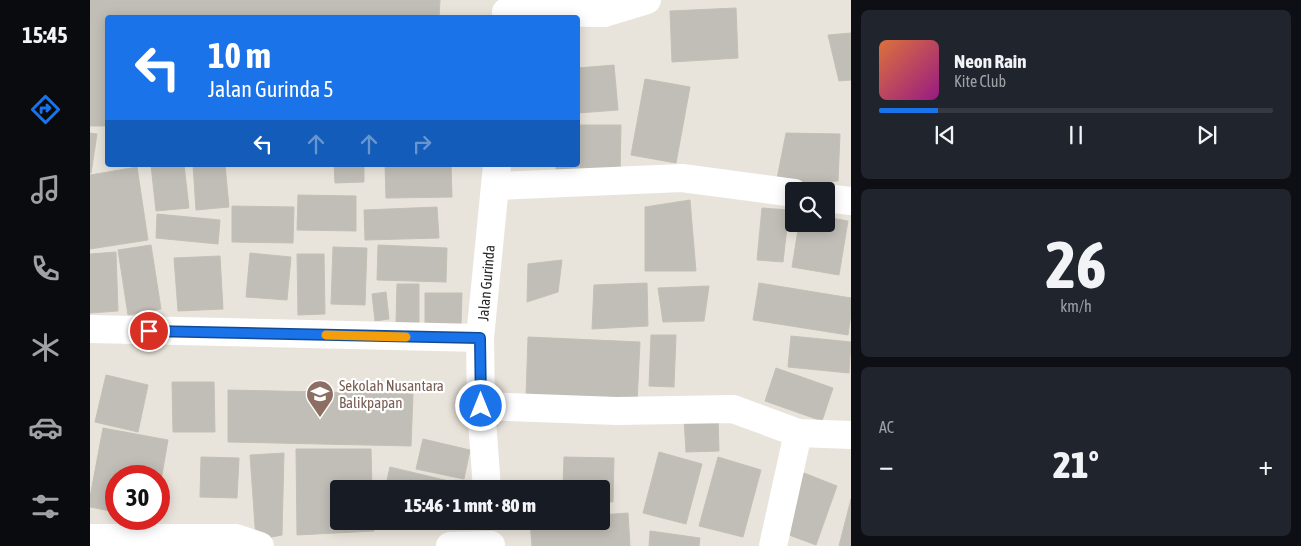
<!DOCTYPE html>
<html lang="id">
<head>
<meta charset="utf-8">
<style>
  body { margin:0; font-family:"Asap Condensed",sans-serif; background:#20242c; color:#f1f3f6; height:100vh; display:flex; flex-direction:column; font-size:19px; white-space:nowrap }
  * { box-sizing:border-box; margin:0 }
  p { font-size:16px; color:#9ea1a6 }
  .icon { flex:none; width:28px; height:28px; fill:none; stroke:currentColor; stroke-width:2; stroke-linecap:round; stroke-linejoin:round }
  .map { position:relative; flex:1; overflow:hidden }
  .panel { display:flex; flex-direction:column; gap:10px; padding:10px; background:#0d0f14; width:450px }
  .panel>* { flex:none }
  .banner { position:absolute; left:15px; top:15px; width:475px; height:152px; border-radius:5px; box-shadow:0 2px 12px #0003; background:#1a73e8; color:#fff; overflow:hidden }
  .fabs { position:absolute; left:695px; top:182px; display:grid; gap:10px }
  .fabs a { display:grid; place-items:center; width:50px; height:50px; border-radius:5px; background:#171b24; box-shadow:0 2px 12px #0003; font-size:25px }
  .speed { position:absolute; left:15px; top:465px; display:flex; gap:10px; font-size:25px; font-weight:700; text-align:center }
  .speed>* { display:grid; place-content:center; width:65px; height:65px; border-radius:50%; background:#171b24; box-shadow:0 2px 12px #0003; line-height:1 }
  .speed .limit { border:8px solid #d22; background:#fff; color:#111 }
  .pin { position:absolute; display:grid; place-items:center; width:42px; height:42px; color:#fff; margin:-21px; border:2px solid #fff; border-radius:50%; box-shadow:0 1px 5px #0007 }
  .me { position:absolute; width:55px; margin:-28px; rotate:0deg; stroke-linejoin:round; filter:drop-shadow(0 0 4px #0008) }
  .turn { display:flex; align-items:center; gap:18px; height:105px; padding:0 20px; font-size:22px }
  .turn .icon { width:65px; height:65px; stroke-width:2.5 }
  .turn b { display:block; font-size:35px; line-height:42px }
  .lanes { display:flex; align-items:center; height:48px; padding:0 20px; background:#0003; justify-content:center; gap:25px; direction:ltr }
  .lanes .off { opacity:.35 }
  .big { font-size:38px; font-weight:800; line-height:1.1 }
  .panel .card { flex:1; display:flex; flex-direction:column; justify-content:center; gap:8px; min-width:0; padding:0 18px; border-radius:8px; background:#20242c }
  .panel .dial { align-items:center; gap:0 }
  .dial b { font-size:65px; line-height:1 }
  .song { display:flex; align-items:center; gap:15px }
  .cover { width:60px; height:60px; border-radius:8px; background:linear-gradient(135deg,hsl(20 70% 55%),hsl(310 70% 35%)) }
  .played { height:5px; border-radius:2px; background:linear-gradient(90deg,#1a73e8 15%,#363941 15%) }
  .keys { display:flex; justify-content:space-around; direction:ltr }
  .heat { display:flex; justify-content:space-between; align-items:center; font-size:28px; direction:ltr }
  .trip { position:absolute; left:240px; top:480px; width:280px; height:50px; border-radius:5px; background:#171b24; box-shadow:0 2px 12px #0003; font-weight:800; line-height:50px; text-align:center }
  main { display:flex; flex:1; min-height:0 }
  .tab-bar { display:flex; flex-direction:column; width:90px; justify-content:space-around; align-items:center; background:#090b0e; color:#9ea1a6 }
  .tab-bar .icon { width:35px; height:35px }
  .tab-bar .active { color:#1a73e8 }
  .tab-bar b { font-size:22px; color:#f1f3f6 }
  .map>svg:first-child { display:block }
  .building { fill:#c1beb7; stroke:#c4c0b5 }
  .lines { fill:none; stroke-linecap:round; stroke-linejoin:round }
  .minor { stroke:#fff; stroke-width:28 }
  .route-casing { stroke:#114b97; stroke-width:12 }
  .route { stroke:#1a73e8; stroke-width:9 }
  .slow { stroke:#f59e0b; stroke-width:9 }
  .labels { text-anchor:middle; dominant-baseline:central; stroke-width:4.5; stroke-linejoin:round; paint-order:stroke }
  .street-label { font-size:15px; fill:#282828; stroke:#fff }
  .education-label { font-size:15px; fill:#785e54; stroke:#fff; text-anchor:start }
</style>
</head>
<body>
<main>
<nav class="tab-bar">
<b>15:45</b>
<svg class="icon active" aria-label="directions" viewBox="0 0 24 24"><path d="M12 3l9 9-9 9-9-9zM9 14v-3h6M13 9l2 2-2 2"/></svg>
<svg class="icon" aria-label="music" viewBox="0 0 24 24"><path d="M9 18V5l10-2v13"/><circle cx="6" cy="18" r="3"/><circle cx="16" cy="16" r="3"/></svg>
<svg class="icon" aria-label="phone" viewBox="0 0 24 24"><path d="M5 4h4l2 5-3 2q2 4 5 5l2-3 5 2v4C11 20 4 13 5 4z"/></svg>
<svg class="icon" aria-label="climate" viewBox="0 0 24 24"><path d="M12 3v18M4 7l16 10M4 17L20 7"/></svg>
<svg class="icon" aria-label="car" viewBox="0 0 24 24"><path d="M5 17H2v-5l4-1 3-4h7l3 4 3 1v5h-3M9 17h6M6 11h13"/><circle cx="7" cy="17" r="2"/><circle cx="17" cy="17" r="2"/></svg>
<svg class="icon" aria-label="filters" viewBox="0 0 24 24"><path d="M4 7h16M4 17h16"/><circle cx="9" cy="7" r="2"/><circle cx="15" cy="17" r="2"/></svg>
</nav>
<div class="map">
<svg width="761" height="546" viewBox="0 0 761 546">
  <rect width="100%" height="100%" fill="#e9e4db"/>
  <!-- building -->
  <g class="building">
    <polygon points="0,0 350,0 349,18 18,18 18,126 0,126"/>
    <polygon points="646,8 648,58 582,62 580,11"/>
    <polygon points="761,33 761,80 749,81 738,35"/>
    <polygon points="524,65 528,110 488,113 488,68"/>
    <polygon points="555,79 600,87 586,163 541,155"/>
    <polygon points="488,125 531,125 530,176 466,175 466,165 488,165"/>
    <polygon points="0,133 7,134 1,173 0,173"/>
    <polygon points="696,133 750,134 748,181 686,184"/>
    <polygon points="61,165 94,165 99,208 66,211"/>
    <polygon points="103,165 135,165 139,207 106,210"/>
    <polygon points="244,165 274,165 274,182 245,183"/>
    <polygon points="295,165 361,165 362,197 296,198"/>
    <polygon points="47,167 58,240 0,249 0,175"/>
    <polygon points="208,195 266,196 266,231 207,230"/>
    <polygon points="600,200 606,271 555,271 555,207"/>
    <polygon points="142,206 204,207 203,243 142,242"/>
    <polygon points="347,207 349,238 275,240 274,210"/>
    <polygon points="672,208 699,210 693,262 667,260"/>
    <polygon points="67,214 130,220 128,244 66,238"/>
    <polygon points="736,217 758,221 749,275 702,267 709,224 736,224"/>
    <polygon points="61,245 71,309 38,315 28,250"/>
    <polygon points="288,245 357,248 356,282 287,280"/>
    <polygon points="243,247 277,248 275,305 241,304"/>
    <polygon points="26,252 28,311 0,313 0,254"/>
    <polygon points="160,253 201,257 197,300 156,297"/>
    <polygon points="207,254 234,254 235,314 208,315"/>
    <polygon points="130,256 133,309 88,311 84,258"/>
    <polygon points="472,260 468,292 437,302 438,264"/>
    <polygon points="557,283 558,326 502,329 504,285"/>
    <polygon points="669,283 761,298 761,314 758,335 663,320"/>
    <polygon points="307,284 329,284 329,324 306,323"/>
    <polygon points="619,286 614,321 573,322 568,288"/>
    <polygon points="296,292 299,319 285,321 282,294"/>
    <polygon points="335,293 372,293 371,326 335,326"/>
    <polygon points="561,335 586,335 584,387 559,386"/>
    <polygon points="701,336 761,342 759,373 698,367"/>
    <polygon points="438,337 550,342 547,402 436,397"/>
    <polygon points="686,368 743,388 732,421 675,401"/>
    <polygon points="16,375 58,385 48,432 5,422"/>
    <polygon points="82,382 124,382 125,432 83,432"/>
    <polygon points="138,390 323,394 321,446 138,442"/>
    <polygon points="628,417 629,451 596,452 594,418"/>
    <polygon points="13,428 78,440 69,492 69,476 26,476 26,512 0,507 0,497"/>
    <polygon points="333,439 380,450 374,479 326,469"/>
    <polygon points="206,449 281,449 282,489 249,489 249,521 284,521 284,531 207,535"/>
    <polygon points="569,452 612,464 596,524 553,513"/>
    <polygon points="194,453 192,535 166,540 160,455"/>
    <polygon points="111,457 149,458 147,498 110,497"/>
    <polygon points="474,457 524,458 523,502 511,502 511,489 473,489"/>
    <polygon points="628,457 671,470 653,537 609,526"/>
    <polygon points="300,467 367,483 366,489 295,489"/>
    <polygon points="714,473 747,486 726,545 691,532"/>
    <polygon points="761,499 761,546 749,546"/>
    <polygon points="538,513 540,546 442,546 440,521 511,521 511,515"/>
    <polygon points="560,531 610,538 609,546 559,546"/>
  </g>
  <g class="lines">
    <!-- minor -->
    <g class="minor">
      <polyline points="416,12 514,13 557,0"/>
      <polyline points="406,186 592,178 704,193"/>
      <polyline points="736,198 761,201"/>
      <polyline points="0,329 390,338"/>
      <polyline points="391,406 527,411 643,409 708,433 761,435"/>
      <polyline points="397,489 391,406 390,338 407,165"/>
      <polyline points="0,538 146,538 170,546"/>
      <polyline points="360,546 401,545"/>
      <polyline points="683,546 708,433"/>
    </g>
  </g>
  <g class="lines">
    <!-- route casing -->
    <g class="route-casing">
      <polyline id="route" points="59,331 390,338 391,406"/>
    </g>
    <!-- route -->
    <use href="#route" class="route"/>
    <!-- slow -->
    <polyline class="slow" points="236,335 316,337"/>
  </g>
  <!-- icons -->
  <defs>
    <g id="school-pin" transform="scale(1.4375)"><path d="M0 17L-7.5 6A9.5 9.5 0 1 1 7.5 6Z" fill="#8d6e63" stroke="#fff"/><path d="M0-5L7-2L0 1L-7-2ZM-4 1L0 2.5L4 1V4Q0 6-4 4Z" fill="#fff"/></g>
  </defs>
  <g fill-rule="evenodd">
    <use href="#school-pin" x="230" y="394"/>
  </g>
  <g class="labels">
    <!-- street labels -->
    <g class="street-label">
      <text transform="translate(396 283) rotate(-85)">Jalan Gurinda</text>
    </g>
    <!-- education labels -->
    <g class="education-label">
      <text x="249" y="385">Sekolah Nusantara<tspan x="249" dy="17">Balikpapan</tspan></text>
    </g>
  </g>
</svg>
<div class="fabs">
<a><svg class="icon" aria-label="search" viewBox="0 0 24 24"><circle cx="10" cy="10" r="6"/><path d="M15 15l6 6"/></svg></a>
</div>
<div class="speed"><div class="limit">30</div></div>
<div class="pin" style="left:59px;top:331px;background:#d93025"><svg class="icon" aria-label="arrive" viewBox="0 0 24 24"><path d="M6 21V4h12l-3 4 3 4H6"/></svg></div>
<svg class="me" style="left:391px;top:406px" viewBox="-20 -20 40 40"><circle r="17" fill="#1a73e8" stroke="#fff" stroke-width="3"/><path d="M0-11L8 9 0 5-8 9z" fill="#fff"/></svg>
<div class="trip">15:46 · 1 mnt · 80 m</div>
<div class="banner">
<div class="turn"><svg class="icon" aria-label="left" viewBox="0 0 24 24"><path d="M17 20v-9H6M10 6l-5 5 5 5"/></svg><div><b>10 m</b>Jalan Gurinda 5</div></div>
<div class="lanes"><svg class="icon" aria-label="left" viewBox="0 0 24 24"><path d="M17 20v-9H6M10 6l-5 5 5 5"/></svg><svg class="icon off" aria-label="ahead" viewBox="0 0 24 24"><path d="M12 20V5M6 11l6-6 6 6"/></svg><svg class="icon off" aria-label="ahead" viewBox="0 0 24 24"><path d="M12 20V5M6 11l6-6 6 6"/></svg><svg class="icon off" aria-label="right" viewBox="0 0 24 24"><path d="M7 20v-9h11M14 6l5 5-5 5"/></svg></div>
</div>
</div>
<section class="panel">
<div class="card">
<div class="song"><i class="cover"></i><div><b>Neon Rain</b><p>Kite Club</p></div></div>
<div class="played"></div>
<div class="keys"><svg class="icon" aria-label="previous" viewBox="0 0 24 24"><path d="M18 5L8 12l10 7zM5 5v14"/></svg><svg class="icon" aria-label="pause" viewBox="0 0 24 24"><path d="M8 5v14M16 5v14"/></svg><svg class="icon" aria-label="next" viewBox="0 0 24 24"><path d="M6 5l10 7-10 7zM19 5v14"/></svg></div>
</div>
<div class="card dial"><b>26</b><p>km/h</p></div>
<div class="card"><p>AC</p>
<div class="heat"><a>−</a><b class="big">21°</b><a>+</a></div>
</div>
</section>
</main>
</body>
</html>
